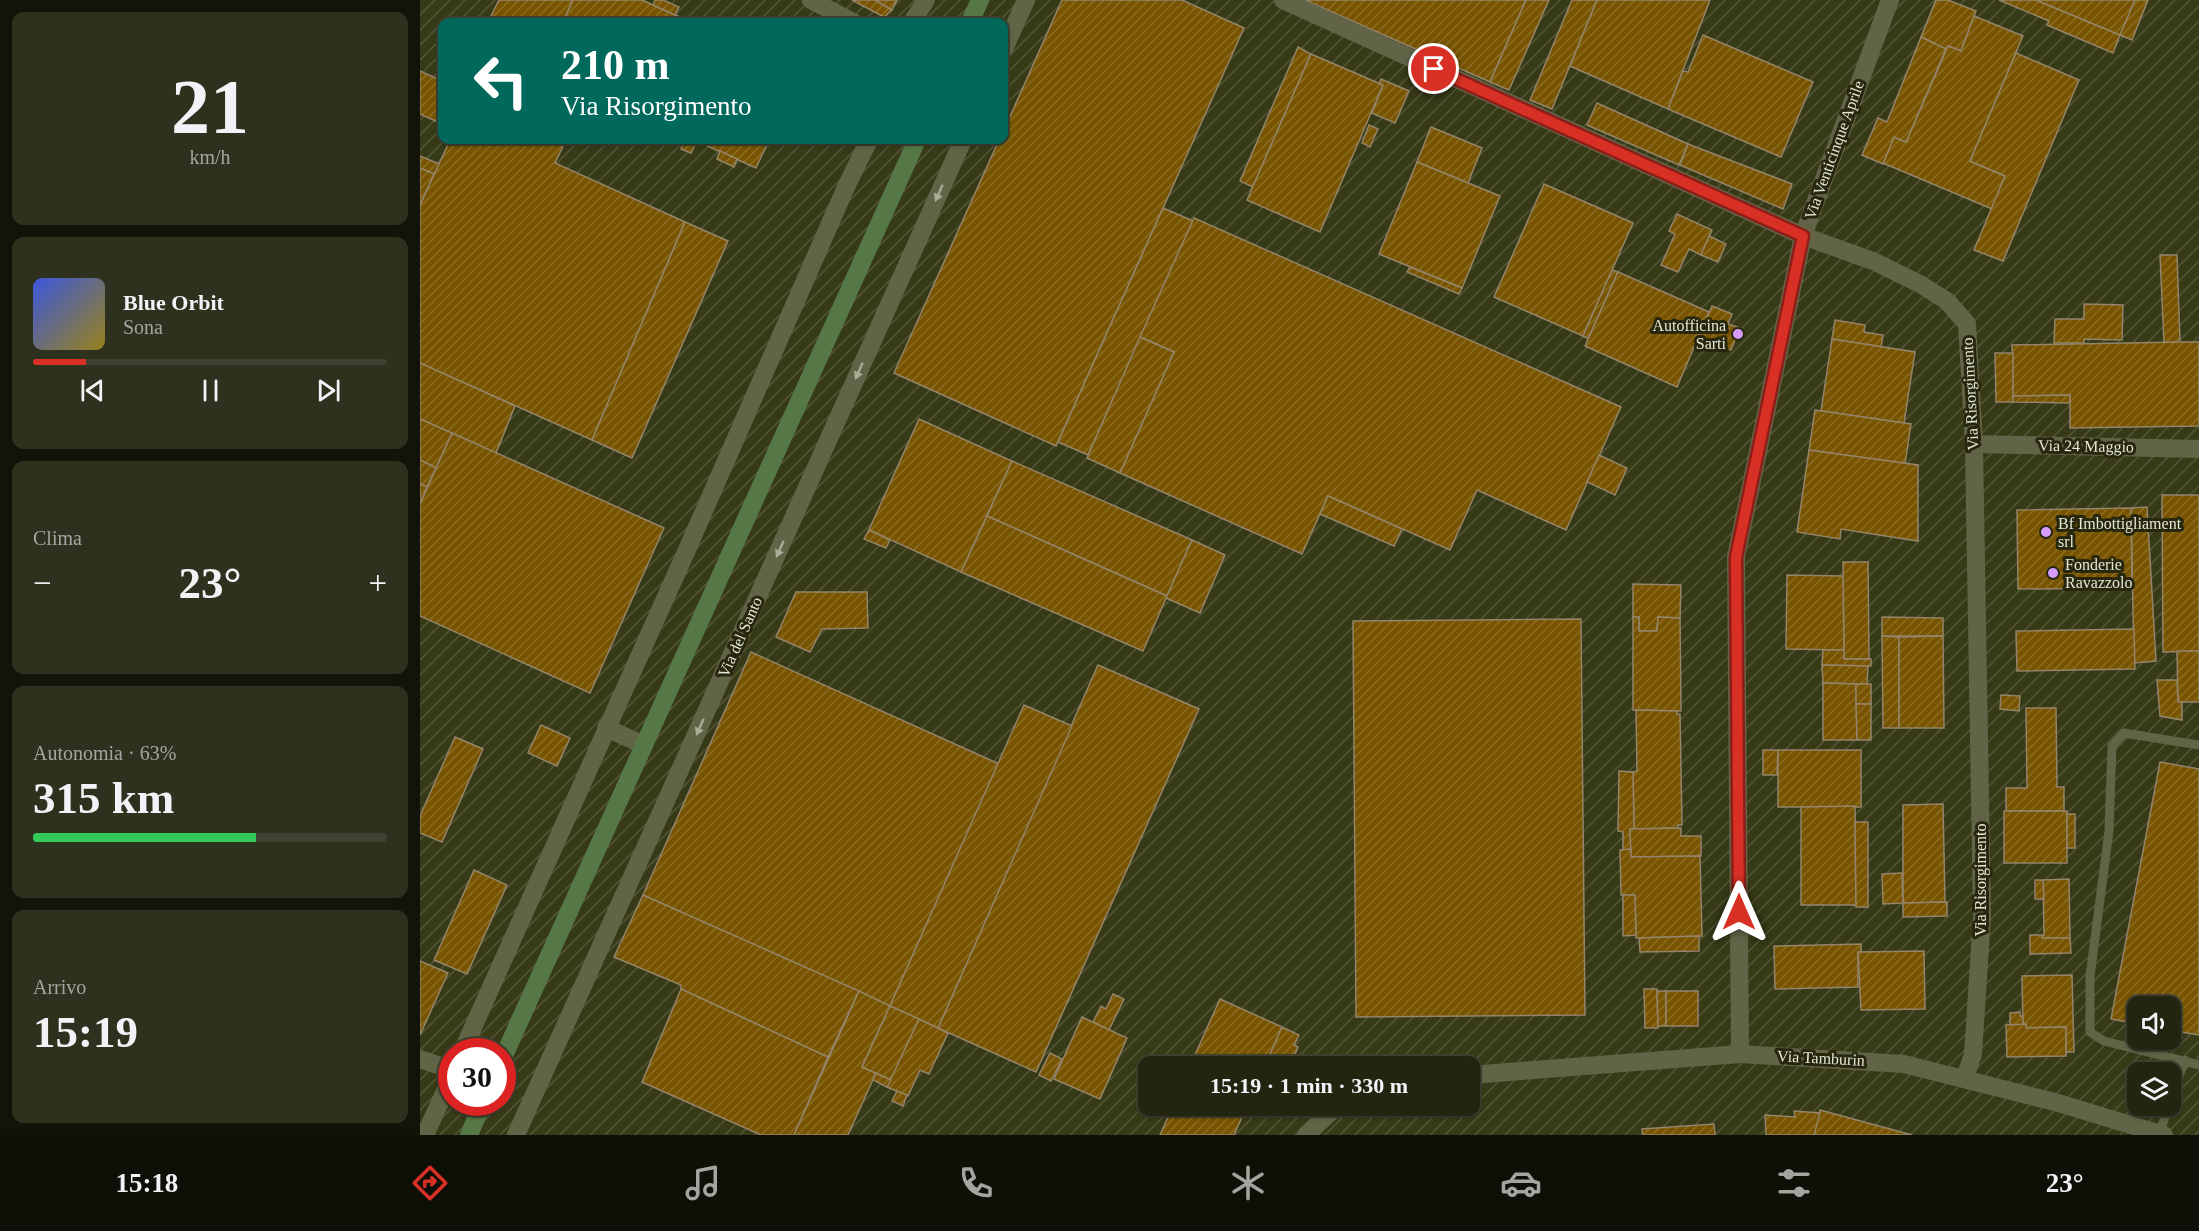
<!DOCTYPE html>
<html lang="it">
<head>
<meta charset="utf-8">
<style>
  body { margin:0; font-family:Georgia,serif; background:#2f311f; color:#f1f3f6; height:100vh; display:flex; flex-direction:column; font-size:22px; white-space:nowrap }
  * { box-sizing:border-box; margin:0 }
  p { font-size:20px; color:#a3a59f }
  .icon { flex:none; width:33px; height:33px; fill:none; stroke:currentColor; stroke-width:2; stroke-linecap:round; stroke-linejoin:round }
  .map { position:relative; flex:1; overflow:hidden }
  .drawer { display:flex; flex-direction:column; gap:12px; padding:12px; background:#131409; width:420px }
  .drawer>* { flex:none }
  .banner { position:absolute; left:18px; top:18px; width:570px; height:126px; border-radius:12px; box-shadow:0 2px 4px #0004,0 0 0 2px #404231; background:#00695c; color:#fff; overflow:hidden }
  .buttons { position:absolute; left:1707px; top:996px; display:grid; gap:12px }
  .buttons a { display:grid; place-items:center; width:54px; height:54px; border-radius:12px; background:#232511; box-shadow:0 2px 4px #0004,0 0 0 2px #404231; font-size:30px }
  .speed { position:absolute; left:18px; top:1038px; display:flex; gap:12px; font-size:30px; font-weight:700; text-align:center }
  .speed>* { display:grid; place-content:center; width:78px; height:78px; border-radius:50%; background:#232511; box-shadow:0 2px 4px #0004,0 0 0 2px #404231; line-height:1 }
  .speed .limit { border:9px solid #d22; background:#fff; color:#111 }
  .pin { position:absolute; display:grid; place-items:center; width:51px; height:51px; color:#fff; margin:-26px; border:3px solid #fff; border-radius:50%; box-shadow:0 2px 6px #0007 }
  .me { position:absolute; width:66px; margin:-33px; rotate:0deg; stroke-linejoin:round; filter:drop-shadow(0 0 4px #0008) }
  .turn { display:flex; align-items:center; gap:21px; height:126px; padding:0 24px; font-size:27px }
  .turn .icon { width:78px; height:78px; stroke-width:2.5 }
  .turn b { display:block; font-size:42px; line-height:51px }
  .big { font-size:45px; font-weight:700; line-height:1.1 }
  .drawer .widget { flex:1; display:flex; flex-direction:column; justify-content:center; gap:9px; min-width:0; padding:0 21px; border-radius:12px; background:#2f311f }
  .drawer .dial { align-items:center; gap:0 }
  .dial b { font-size:78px; line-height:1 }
  .song { display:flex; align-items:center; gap:18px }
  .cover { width:72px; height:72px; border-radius:9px; background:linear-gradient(135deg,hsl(230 70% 55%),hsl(50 70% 35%)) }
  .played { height:6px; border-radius:3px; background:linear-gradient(90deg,#d93025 15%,#404231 15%) }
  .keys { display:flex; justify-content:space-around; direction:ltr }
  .heat { display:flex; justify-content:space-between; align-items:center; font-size:33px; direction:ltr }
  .charge { height:9px; border-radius:4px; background:linear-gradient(90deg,#34c759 63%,#404231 0) }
  .trip { position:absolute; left:718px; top:1056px; width:342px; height:60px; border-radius:12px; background:#232511; box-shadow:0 2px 4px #0004,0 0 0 2px #404231; font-weight:700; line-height:60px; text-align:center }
  .menu { display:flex; height:96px; justify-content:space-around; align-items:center; background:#0e0f07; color:#a3a59f }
  .menu .icon { width:42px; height:42px }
  .menu .active { color:#d93025 }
  .menu b { font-size:27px; color:#f1f3f6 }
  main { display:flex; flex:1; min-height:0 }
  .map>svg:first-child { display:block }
  .industrial { fill:url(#industrial-furrows); fill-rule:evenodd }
  .building { fill:url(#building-hatch); stroke:#948469; stroke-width:1.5 }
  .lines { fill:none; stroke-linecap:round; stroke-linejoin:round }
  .lane { stroke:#616447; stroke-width:9 }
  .street { stroke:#616447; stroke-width:18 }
  .secondary { stroke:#557846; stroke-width:18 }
  .oneway { fill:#a9ac96 }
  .route-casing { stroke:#8d1f18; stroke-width:15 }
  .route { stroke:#d93025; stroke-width:10 }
  .poi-dot { fill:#d59cfb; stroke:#26270d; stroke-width:2 }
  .labels { text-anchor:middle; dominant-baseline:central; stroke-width:6; stroke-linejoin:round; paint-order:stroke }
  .street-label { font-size:16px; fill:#e4e6d6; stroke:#26270d }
  .poi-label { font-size:16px; fill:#e4e6d6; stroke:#26270d; text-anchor:start }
</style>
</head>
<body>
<main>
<section class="drawer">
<div class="widget dial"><b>21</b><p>km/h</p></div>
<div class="widget">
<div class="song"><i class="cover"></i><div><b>Blue Orbit</b><p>Sona</p></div></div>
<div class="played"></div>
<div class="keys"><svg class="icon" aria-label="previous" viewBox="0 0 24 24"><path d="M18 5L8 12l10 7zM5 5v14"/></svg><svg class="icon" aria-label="pause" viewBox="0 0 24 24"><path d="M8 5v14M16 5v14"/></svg><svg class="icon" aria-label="next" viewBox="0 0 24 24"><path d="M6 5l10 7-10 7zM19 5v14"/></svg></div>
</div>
<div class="widget"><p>Clima</p>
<div class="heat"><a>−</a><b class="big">23°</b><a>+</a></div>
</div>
<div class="widget"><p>Autonomia · 63%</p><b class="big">315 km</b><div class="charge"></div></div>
<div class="widget"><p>Arrivo</p><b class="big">15:19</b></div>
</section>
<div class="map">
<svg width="1779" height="1135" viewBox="0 0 1779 1135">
  <defs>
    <pattern id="industrial-furrows" width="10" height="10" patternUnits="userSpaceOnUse" patternTransform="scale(1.5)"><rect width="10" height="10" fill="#373a17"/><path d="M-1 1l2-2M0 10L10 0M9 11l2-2" fill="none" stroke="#545638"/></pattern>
    <pattern id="building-hatch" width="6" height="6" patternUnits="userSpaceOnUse" patternTransform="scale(1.5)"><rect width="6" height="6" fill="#785400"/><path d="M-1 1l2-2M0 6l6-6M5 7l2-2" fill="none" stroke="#8b6d24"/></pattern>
  </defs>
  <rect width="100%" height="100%" fill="#2f3117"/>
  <!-- industrial -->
  <path class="industrial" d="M0 0H1779V1135H0ZM22 22H584V140H22ZM1718 1006H1750V1040H1718ZM32 1052H82V1102H32ZM729 1066H1050V1106H729ZM1718 1072H1750V1106H1718Z"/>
  <!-- building -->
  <g class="building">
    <polygon points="79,0 153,0 143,22 68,22"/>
    <polygon points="153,0 222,0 271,22 143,22"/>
    <polygon points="235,0 243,0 259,7 255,15 233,5"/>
    <polygon points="432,0 455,0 472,10 464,17"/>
    <polygon points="455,0 477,0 472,10"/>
    <polygon points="642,0 762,0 824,28 636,446 474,373 579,140 584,140 584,130"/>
    <polygon points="885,0 1106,0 1070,82"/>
    <polygon points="1106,0 1129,0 1089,90 1070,82"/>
    <polygon points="1152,0 1177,0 1132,109 1110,100"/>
    <polygon points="1177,0 1290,0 1248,109 1150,66"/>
    <polygon points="1516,0 1528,0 1556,11 1541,51 1528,46 1526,49 1501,37"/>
    <polygon points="1579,0 1616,0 1700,35 1693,53 1627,25 1629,21"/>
    <polygon points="1616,0 1715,0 1700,35"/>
    <polygon points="1715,0 1728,0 1712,40 1700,35"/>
    <polygon points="1554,16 1603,36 1550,161 1585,176 1572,209 1463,163 1474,137 1486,142 1528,46 1541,51"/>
    <polygon points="1283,35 1393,82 1361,157 1248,109 1263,71 1268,72"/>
    <polygon points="1501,37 1526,49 1486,142 1474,137 1463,164 1442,155 1458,118 1467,122"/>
    <polygon points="878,47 891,54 833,187 820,181"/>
    <polygon points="1596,53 1659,80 1583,261 1554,250 1585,176 1550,161"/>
    <polygon points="891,54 963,85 900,232 827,200"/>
    <polygon points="0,71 22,81 22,124 0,114"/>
    <polygon points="961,79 989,91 975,123 952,113 963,85 959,84"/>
    <polygon points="1177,103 1268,144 1259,165 1167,125"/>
    <polygon points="949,125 958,129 950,147 942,143"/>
    <polygon points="1011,127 1062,148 1048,183 997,162"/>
    <polygon points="30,140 146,140 135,163 265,222 172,440 0,363 0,205"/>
    <polygon points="252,140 274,140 277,141 271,153 261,149 262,146"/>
    <polygon points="274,140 349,140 336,168"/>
    <polygon points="1268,144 1372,184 1363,209 1260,165"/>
    <polygon points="300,151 317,159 314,167 297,159"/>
    <polygon points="0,156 19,164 14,174 0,168"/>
    <polygon points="997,162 1080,196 1042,288 959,254"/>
    <polygon points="0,168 14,174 0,205"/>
    <polygon points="1124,184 1213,223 1163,336 1074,297"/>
    <polygon points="743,208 773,221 668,455 638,442"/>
    <polygon points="1257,214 1292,230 1281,255 1269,249 1258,272 1241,265 1255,234 1249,231"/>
    <polygon points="774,218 1201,407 1146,530 1057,490 1030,550 908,496 882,554 700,473 754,352 720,337"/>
    <polygon points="265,222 308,241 212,458 172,440"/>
    <polygon points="1289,236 1306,244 1298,262 1281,255"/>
    <polygon points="1740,255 1757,255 1760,342 1744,343"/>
    <polygon points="990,267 1042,288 1039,294 987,272"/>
    <polygon points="1192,270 1198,272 1168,339 1163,336"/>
    <polygon points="1198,272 1289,312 1257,387 1165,346"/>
    <polygon points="1664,304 1703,305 1702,340 1664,339 1664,343 1634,343 1635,319 1664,319"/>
    <polygon points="1292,306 1312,314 1308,324 1320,328 1311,350 1279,337"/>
    <polygon points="1415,320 1445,325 1444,332 1463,335 1461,347 1412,339"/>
    <polygon points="720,337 754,352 700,473 667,458"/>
    <polygon points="1412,339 1495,352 1484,423 1401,411"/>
    <polygon points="1760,342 1779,342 1779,426 1650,428 1650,395 1593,396 1592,345"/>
    <polygon points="1575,353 1593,353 1593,402 1576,402"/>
    <polygon points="0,363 95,406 76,453 0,419"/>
    <polygon points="1650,395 1650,403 1593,402 1593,396"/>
    <polygon points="1395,410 1491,424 1485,464 1389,450"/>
    <polygon points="0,419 32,433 16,468 0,460"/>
    <polygon points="499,419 592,461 541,572 449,530"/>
    <polygon points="32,433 244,528 170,693 0,616 0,504"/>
    <polygon points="1389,450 1498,465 1498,541 1421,529 1420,539 1377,532"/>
    <polygon points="1179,455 1207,468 1195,495 1167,482"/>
    <polygon points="0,460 16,468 7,487 0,484"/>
    <polygon points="592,461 772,540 747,596 567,516"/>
    <polygon points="0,484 7,487 0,504"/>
    <polygon points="1742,495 1779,495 1779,651 1743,652"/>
    <polygon points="908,496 982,529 974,546 900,514"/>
    <polygon points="1727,507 1736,661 1714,663 1711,508"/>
    <polygon points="1711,508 1712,588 1598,589 1597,510"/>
    <polygon points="567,516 747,596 723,651 541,572"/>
    <polygon points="449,530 470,540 466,548 444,539"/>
    <polygon points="772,540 805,555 780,613 746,598"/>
    <polygon points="1423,562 1448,562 1449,659 1424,659"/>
    <polygon points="1367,575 1423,576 1424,650 1366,649"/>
    <polygon points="1213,584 1261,585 1260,618 1238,617 1237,631 1219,631 1219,617 1213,617"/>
    <polygon points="376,592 447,592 448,628 402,629 390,652 356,637"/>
    <polygon points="1213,617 1219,617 1219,631 1237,631 1238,617 1260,618 1261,711 1213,710"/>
    <polygon points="1462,617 1523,618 1523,636 1462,636"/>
    <polygon points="1161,619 1165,1015 936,1017 933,621"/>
    <polygon points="1714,629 1715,669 1597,671 1596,631"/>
    <polygon points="1462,636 1479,637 1479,728 1463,728"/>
    <polygon points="1523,636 1524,728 1479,728 1479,637"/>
    <polygon points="1403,650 1424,650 1424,659 1451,659 1451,666 1402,665"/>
    <polygon points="1757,651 1779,651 1779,702 1758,702"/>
    <polygon points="331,652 579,764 470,1006 223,895"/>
    <polygon points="678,665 779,709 616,1072 518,1028"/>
    <polygon points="1402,665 1448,666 1447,684 1403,683"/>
    <polygon points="1737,680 1757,680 1758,702 1762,702 1762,720 1740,716"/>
    <polygon points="1403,683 1436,684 1437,740 1403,740"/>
    <rect x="1436" y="684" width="15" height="20"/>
    <polygon points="1581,695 1600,696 1599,711 1580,709"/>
    <polygon points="1436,704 1451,704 1451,740 1437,740"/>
    <polygon points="604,705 652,726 518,1028 470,1006"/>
    <polygon points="1606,708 1636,708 1637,787 1644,787 1644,811 1587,811 1586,809 1586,788 1607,788"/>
    <polygon points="1216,710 1257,711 1257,714 1260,714 1262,825 1258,825 1257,828 1214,829 1213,772 1217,771"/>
    <polygon points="121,725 150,738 137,766 108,753"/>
    <polygon points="35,737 63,749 22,842 0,833 0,816"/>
    <polygon points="1343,750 1358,750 1357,775 1343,775"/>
    <rect x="1358" y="750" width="83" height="57"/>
    <polygon points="1740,762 1779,769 1779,1035 1750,1030 1750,1006 1718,1006 1718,1024 1691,1019"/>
    <polygon points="1199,771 1213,772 1214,829 1210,829 1211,849 1203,850 1203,832 1198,831"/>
    <polygon points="1523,804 1525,902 1483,903 1483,805"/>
    <polygon points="1435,806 1436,905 1381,905 1381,807"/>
    <rect x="1584" y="811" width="63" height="52"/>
    <rect x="1647" y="814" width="8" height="34"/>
    <polygon points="1435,822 1448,822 1448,907 1436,907"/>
    <polygon points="1261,828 1261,836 1281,836 1281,856 1211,857 1210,829"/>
    <polygon points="1211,849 1211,857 1280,856 1282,936 1216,938 1215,895 1201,895 1200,850"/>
    <polygon points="54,870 87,885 47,974 14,960"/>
    <polygon points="1482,873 1483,903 1463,904 1462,874"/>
    <polygon points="1649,879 1650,938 1622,938 1622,935 1624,935 1623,880"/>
    <polygon points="1615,880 1623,880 1624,899 1615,899"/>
    <polygon points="223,895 439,991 408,1057 261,989 261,985 194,957"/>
    <polygon points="1203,895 1215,895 1216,935 1203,936"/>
    <polygon points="1527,902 1527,916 1483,917 1483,903"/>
    <polygon points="1610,935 1622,935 1622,938 1650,938 1651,953 1610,954"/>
    <polygon points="1279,936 1279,951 1220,952 1219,938"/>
    <polygon points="1441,944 1441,952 1438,952 1438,987 1355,989 1354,946"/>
    <polygon points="1504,951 1505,1009 1441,1010 1438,952"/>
    <polygon points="0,961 28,973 0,1035"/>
    <polygon points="1652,975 1654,1052 1646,1052 1646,1027 1606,1028 1606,1024 1603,1025 1602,976"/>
    <polygon points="261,989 408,1057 374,1135 341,1135 222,1082"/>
    <polygon points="1224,989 1237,989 1238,1028 1225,1028"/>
    <polygon points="439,991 470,1006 442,1067 456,1073 428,1135 374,1135"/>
    <polygon points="1237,991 1246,991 1246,1026 1238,1026"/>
    <rect x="1246" y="991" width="32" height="35"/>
    <polygon points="693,994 704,999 689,1030 673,1022 681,1006 686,1009"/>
    <polygon points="800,999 862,1027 845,1066 770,1066"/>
    <polygon points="470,1006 499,1019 471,1080 442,1067"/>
    <polygon points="1600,1012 1600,1016 1603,1016 1603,1025 1590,1025 1590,1013"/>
    <polygon points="662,1017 707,1038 680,1099 634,1079"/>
    <polygon points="499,1019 528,1033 509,1074 500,1070 488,1096 467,1087"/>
    <polygon points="1606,1024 1606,1028 1646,1027 1646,1056 1587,1057 1586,1025"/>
    <polygon points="864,1028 879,1035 874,1045 878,1047 870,1066 845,1066 861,1029"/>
    <polygon points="630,1053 642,1059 631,1081 619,1075"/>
    <polygon points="456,1073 471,1080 467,1087 453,1080"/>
    <polygon points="477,1091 487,1095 483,1106 472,1101"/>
    <polygon points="753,1106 827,1106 814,1135 740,1135"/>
    <polygon points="1400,1110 1492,1135 1394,1135"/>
    <polygon points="1374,1111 1400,1113 1394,1135 1346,1135 1345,1115 1375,1117"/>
    <polygon points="1294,1124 1295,1135 1223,1135 1222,1129"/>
  </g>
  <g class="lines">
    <!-- lane -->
    <g class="lane">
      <polyline points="1779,745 1704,733 1692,746 1689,831 1670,976 1670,1032 1684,1041 1779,1065"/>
      <polyline points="1750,1101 1765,1060"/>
      <polyline points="1739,1134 1749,1106"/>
    </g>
    <!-- street -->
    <g class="street">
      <polyline points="391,0 433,22"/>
      <polyline points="863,0 1383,236 1453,261 1500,284 1527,301 1547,324 1554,444 1562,917 1553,1054 1545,1078"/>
      <polyline points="492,22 506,0"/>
      <polyline points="584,49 606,0"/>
      <polyline points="1554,444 1779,449"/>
      <polyline points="186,728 224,745"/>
      <polyline points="42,1052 266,552 426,187 449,140"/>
      <polyline points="1320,1054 1316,557 1383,236 1470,0"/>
      <polyline points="0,1059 32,1070"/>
      <polyline points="1050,1075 1320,1054 1484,1064 1635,1102 1744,1135"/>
      <polyline points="5,1135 32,1076"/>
      <polyline points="96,1135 543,140"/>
      <polyline points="886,1135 917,1106"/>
    </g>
    <!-- secondary -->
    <g class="secondary">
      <polyline points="550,22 560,0"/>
      <polyline points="82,1060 497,140"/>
      <polyline points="49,1135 63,1102"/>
    </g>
  </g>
  <!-- one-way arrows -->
  <defs><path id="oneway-solid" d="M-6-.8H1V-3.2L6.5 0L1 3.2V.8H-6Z" transform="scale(1.5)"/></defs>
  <g class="oneway">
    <use href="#oneway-solid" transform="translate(519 193) rotate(114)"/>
    <use href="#oneway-solid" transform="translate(439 371) rotate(114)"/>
    <use href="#oneway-solid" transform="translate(360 549) rotate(114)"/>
    <use href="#oneway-solid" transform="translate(280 727) rotate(114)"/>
  </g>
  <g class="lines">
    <!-- route casing -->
    <g class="route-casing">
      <polyline id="route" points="1014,69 1383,236 1316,557 1319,912"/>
    </g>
    <!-- route -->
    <use href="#route" class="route"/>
  </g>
  <!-- markers -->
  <g class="poi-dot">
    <circle cx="1318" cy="334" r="6"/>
    <circle cx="1626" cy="532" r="6"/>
    <circle cx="1633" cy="573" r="6"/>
  </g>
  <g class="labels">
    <!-- street labels -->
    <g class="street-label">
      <text transform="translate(1414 150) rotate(-70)">Via Venticinque Aprile</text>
      <text transform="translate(1550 394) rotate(-93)">Via Risorgimento</text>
      <text transform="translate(1666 446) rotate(1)">Via 24 Maggio</text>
      <text transform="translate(320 637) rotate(-66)">Via del Santo</text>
      <text transform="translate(1560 880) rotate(-90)">Via Risorgimento</text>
      <text transform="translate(1401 1058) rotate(3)">Via Tamburin</text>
    </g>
    <!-- poi labels -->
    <g class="poi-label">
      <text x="1306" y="325" text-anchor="end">Autofficina<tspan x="1306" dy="18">Sarti</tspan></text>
      <text x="1638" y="523">Bf Imbottigliament<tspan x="1638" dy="18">srl</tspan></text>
      <text x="1645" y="564">Fonderie<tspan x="1645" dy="18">Ravazzolo</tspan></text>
    </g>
  </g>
</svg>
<div class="buttons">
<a><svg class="icon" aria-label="sound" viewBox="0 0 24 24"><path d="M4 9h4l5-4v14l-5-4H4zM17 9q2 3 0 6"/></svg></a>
<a><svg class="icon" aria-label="layers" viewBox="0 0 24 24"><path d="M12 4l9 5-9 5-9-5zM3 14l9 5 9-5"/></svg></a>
</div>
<div class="speed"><div class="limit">30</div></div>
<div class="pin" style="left:1014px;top:69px;background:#d93025"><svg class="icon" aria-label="arrive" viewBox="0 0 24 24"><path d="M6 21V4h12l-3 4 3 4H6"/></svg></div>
<svg class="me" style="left:1319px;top:912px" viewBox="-20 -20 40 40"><path d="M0-17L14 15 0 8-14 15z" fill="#d93025" stroke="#fff" stroke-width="4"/></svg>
<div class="trip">15:19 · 1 min · 330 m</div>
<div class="banner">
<div class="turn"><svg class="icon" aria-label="left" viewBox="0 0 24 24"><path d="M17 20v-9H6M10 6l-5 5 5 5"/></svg><div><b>210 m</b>Via Risorgimento</div></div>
</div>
</div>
</main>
<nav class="menu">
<b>15:18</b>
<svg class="icon active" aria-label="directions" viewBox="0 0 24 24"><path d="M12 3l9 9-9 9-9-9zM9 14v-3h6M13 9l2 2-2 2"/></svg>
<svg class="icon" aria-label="music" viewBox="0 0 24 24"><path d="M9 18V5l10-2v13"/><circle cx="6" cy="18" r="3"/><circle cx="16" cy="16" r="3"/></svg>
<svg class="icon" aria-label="phone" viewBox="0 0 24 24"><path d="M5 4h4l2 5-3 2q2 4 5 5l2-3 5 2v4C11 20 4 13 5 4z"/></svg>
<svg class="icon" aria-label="climate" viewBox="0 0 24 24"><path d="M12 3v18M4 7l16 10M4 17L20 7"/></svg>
<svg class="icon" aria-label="car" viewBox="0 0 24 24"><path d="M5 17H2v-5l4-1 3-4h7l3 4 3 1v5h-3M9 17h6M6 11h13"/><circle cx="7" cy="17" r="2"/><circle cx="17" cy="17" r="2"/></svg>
<svg class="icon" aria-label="filters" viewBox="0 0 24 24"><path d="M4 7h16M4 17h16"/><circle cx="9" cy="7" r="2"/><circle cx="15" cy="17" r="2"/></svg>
<b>23°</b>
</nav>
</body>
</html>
